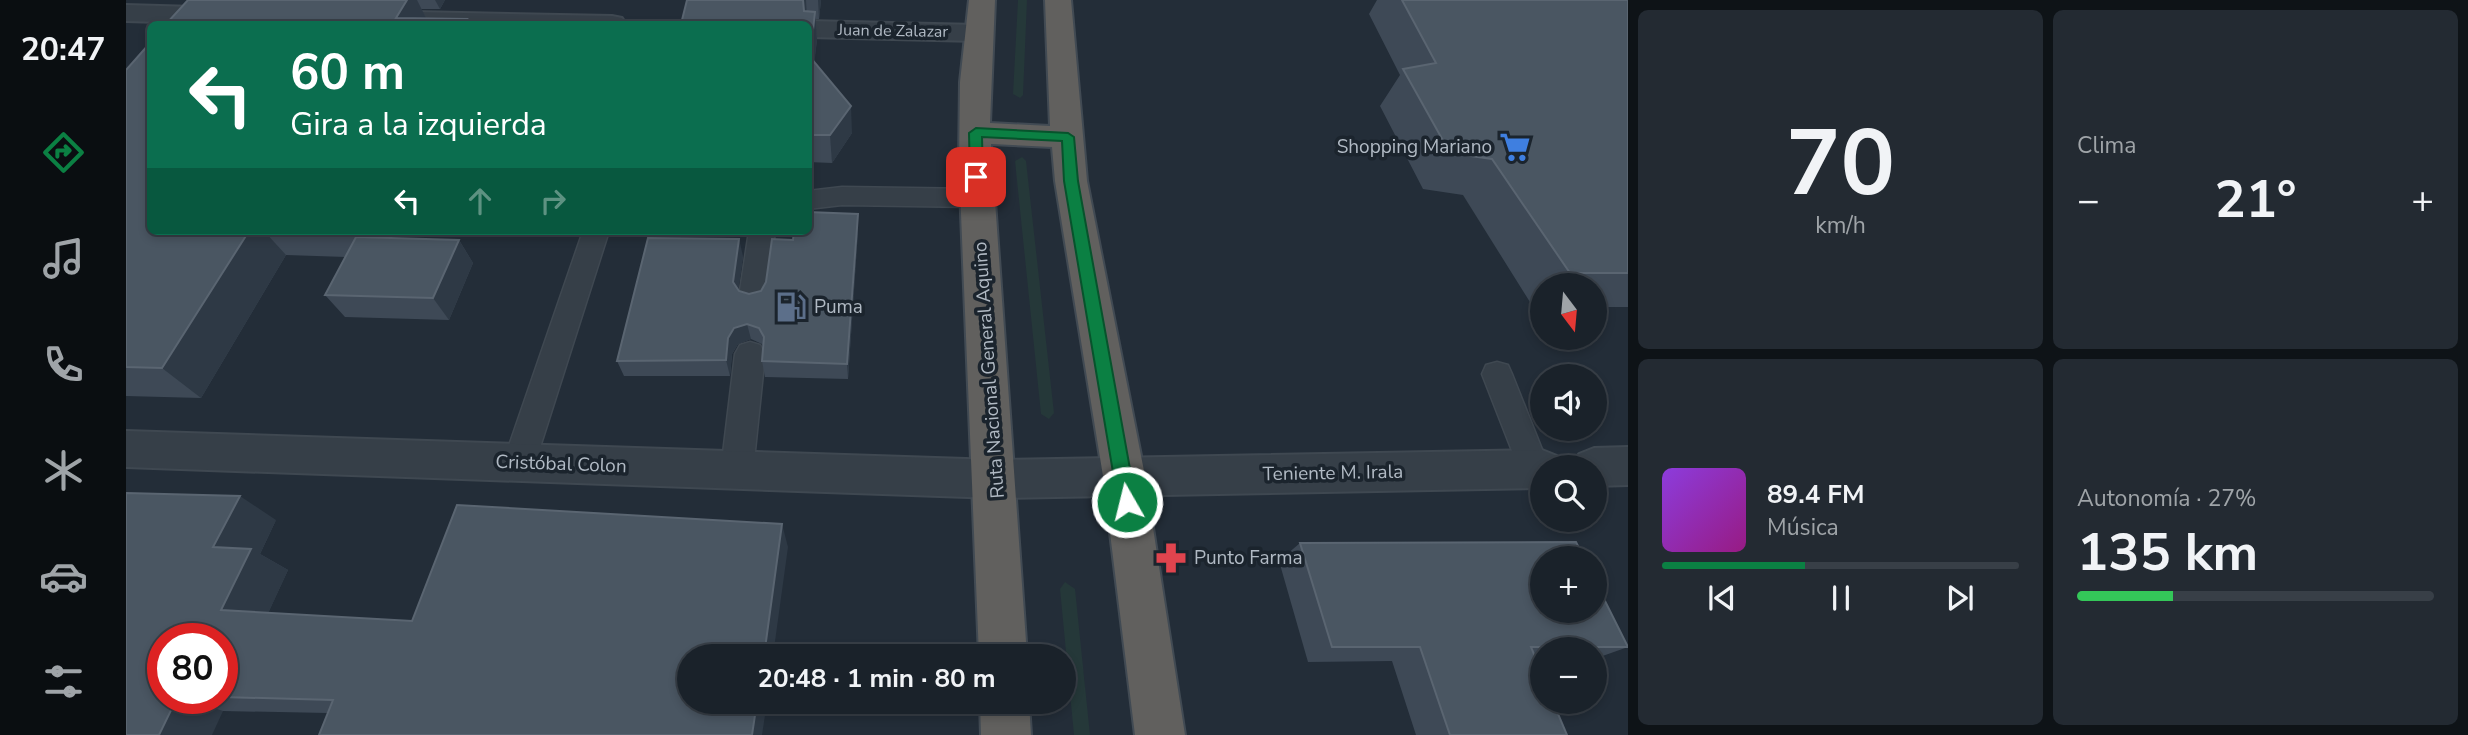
<!DOCTYPE html>
<html lang="es">
<head>
<meta charset="utf-8">
<style>
  body { margin:0; font-family:"Nunito Sans",sans-serif; background:#232a32; color:#f1f3f6; height:100vh; display:flex; flex-direction:column; font-size:26px; white-space:nowrap }
  * { box-sizing:border-box; margin:0 }
  p { font-size:23px; color:#9fa4a8 }
  .icon { flex:none; width:38px; height:38px; fill:none; stroke:currentColor; stroke-width:2; stroke-linecap:round; stroke-linejoin:round }
  .map { position:relative; flex:1; overflow:hidden }
  .drawer { display:flex; flex-direction:column; gap:10px; padding:10px; background:#0e1317; width:840px }
  .drawer>* { flex:none }
  .banner { position:absolute; left:21px; top:21px; width:665px; height:214px; border-radius:10px; box-shadow:0 4px 10px #0003,0 0 0 2px #383f47; background:#0b6e4f; color:#fff; overflow:hidden }
  .needle { width:46px; rotate:164deg }
  .fabs { position:absolute; left:1404px; top:273px; display:grid; gap:14px }
  .fabs a { display:grid; place-items:center; width:77px; height:77px; border-radius:50%; background:#1a222a; box-shadow:0 4px 10px #0003,0 0 0 2px #383f47; font-size:35px }
  .speed { position:absolute; left:21px; top:623px; display:flex; gap:14px; font-size:35px; font-weight:700; text-align:center }
  .speed>* { display:grid; place-content:center; width:91px; height:91px; border-radius:50%; background:#1a222a; box-shadow:0 4px 10px #0003,0 0 0 2px #383f47; line-height:1 }
  .speed .limit { border:10px solid #d22; background:#fff; color:#111 }
  .pin { position:absolute; display:grid; place-items:center; width:60px; height:60px; color:#fff; margin:-30px; border-radius:14px; box-shadow:0 4px 10px #0006 }
  .me { position:absolute; width:77px; margin:-38px; rotate:352deg; stroke-linejoin:round; filter:drop-shadow(0 0 5px #0008) }
  .turn { display:flex; align-items:center; gap:24px; height:147px; padding:0 28px; font-size:32px }
  .turn .icon { width:91px; height:91px; stroke-width:2.5 }
  .turn b { display:block; font-size:49px; line-height:60px }
  .lanes { display:flex; align-items:center; height:66px; padding:0 28px; background:#0003; justify-content:center; gap:35px; direction:ltr }
  .lanes .off { opacity:.35 }
  .big { font-size:52px; font-weight:700; line-height:1.1 }
  .drawer .widget { flex:1; display:flex; flex-direction:column; justify-content:center; gap:10px; min-width:0; padding:0 24px; border-radius:10px; background:#232a32 }
  .drawer .dial { align-items:center; gap:0 }
  .dial b { font-size:91px; line-height:1 }
  .song { display:flex; align-items:center; gap:21px }
  .cover { width:84px; height:84px; border-radius:10px; background:linear-gradient(135deg,hsl(270 70% 55%),hsl(310 70% 35%)) }
  .played { height:7px; border-radius:4px; background:linear-gradient(90deg,#0b8043 40%,#383f47 40%) }
  .keys { display:flex; justify-content:space-around; direction:ltr }
  .heat { display:flex; justify-content:space-between; align-items:center; font-size:38px; direction:ltr }
  .charge { height:10px; border-radius:5px; background:linear-gradient(90deg,#34c759 27%,#383f47 0) }
  .drawer .tiles { flex:1; display:grid; gap:10px; grid-template-columns:repeat(2,1fr) }
  .trip { position:absolute; left:551px; top:644px; width:399px; height:70px; border-radius:35px; background:#1a222a; box-shadow:0 4px 10px #0003,0 0 0 2px #383f47; font-weight:700; line-height:70px; text-align:center }
  main { display:flex; flex:1; min-height:0 }
  .tab-bar { display:flex; flex-direction:column; width:126px; justify-content:space-around; align-items:center; background:#0a0e11; color:#9fa4a8 }
  .tab-bar .icon { width:49px; height:49px }
  .tab-bar .on { color:#0b8043 }
  .tab-bar b { font-size:32px; color:#f1f3f6 }
  .map>svg:first-child { display:block }
  .green { fill:#253839 }
  .lines { fill:none; stroke-linecap:round; stroke-linejoin:round }
  .service-casing { stroke:#3f4851; stroke-width:3 }
  .minor-casing { stroke:#3f4851; stroke-width:4 }
  .trunk-casing { stroke:#414a53; stroke-width:4 }
  .service { fill:#363f48; fill-rule:evenodd }
  .minor { fill:#363f48; fill-rule:evenodd }
  .trunk { fill:#61605e; fill-rule:evenodd }
  .wall { fill:#3e4956; fill-rule:evenodd }
  .shaded-wall { fill:#2e3945 }
  .building { fill:#4a5662; stroke:#5a6571; stroke-width:2 }
  .route { fill:#0b8043; stroke:#07532c; stroke-width:2 }
  .labels { text-anchor:middle; dominant-baseline:central; stroke-width:7; stroke-linejoin:round; paint-order:stroke }
  .far-street-label { font-size:16px; fill:#b1bac4; stroke:#1b242d }
  .poi-label { font-size:19px; fill:#b1bac4; stroke:#1b242d; text-anchor:start }
  .street-label { font-size:19px; fill:#b1bac4; stroke:#1b242d }
</style>
</head>
<body>
<main>
<nav class="tab-bar">
<b>20:47</b>
<svg class="icon on" aria-label="directions" viewBox="0 0 24 24"><path d="M12 3l9 9-9 9-9-9zM9 14v-3h6M13 9l2 2-2 2"/></svg>
<svg class="icon" aria-label="music" viewBox="0 0 24 24"><path d="M9 18V5l10-2v13"/><circle cx="6" cy="18" r="3"/><circle cx="16" cy="16" r="3"/></svg>
<svg class="icon" aria-label="phone" viewBox="0 0 24 24"><path d="M5 4h4l2 5-3 2q2 4 5 5l2-3 5 2v4C11 20 4 13 5 4z"/></svg>
<svg class="icon" aria-label="climate" viewBox="0 0 24 24"><path d="M12 3v18M4 7l16 10M4 17L20 7"/></svg>
<svg class="icon" aria-label="car" viewBox="0 0 24 24"><path d="M5 17H2v-5l4-1 3-4h7l3 4 3 1v5h-3M9 17h6M6 11h13"/><circle cx="7" cy="17" r="2"/><circle cx="17" cy="17" r="2"/></svg>
<svg class="icon" aria-label="filters" viewBox="0 0 24 24"><path d="M4 7h16M4 17h16"/><circle cx="9" cy="7" r="2"/><circle cx="15" cy="17" r="2"/></svg>
</nav>
<div class="map">
<svg width="1502" height="735" viewBox="0 0 1502 735">
  <rect width="100%" height="100%" fill="#232d38"/>
  <!-- green -->
  <g class="green">
    <polygon points="892,0 901,0 897,95 894,98 887,94"/>
    <polygon points="896,157 900,161 928,413 923,419 915,414 889,161"/>
    <polygon points="939,582 949,589 964,735 948,735 934,589"/>
  </g>
  <g class="lines">
    <!-- service casing -->
    <g class="service-casing">
      <g id="service">
        <polygon points="716,187 851,189 860,192 864,198 860,204 851,207 716,205 682,209 682,191"/>
        <polygon points="457,231 483,231 409,463 404,473 393,477 382,473 377,463"/>
        <polygon points="623,231 649,231 641,297 637,305 627,308 617,305 613,297"/>
        <polygon points="624,342 634,345 639,354 627,470 622,480 611,485 600,480 595,470 609,354 614,345"/>
        <polygon points="1371,362 1382,365 1386,374 1423,467 1416,467 1416,481 1408,483 1397,479 1356,374 1360,365"/>
      </g>
    </g>
    <!-- minor casing -->
    <g class="minor-casing">
      <g id="minor">
        <polygon points="0,5 103,8 113,10 117,16 113,22 103,24 0,21"/>
        <polygon points="289,12 486,16 496,18 500,24 278,24 275,20 279,14"/>
        <polygon points="682,21 851,25 861,27 865,33 861,39 851,41 682,37 682,24 671,24"/>
        <polygon points="0,431 870,460 1416,450 1431,456 1436,467 1416,467 1416,488 870,498 0,467"/>
        <polygon points="1502,447 1502,485 1468,486 1468,467 1447,467 1453,454 1468,448"/>
      </g>
    </g>
    <!-- trunk casing -->
    <g class="trunk-casing">
      <g id="trunk">
        <polygon points="843,0 869,0 864,123 924,126 919,0 945,0 961,181 1019,476 1059,735 1009,735 977,476 929,181 926,147 865,144 901,656 853,656 833,164 834,82"/>
        <polygon points="854,702 903,702 905,735 855,735"/>
      </g>
    </g>
    <!-- service -->
    <use href="#service" class="service"/>
    <!-- minor -->
    <use href="#minor" class="minor"/>
    <!-- trunk -->
    <use href="#trunk" class="trunk"/>
  </g>
  <!-- wall -->
  <g class="wall">
    <polygon points="62,0 319,0 314,9 295,9 300,18 341,19 344,24 40,24"/>
    <polygon points="561,0 695,0 693,19 689,19 691,40 688,62 726,133 706,163 682,162 682,24"/>
    <polygon points="1251,0 1502,0 1502,307 1468,307 1468,285 1416,285 1416,307 1407,307 1337,195 1297,189 1254,106 1274,75 1243,14"/>
    <polygon points="0,70 24,231 260,231 257,238 333,240 347,263 323,320 219,317 199,295 220,257 160,255 75,398 0,396"/>
    <polygon points="732,214 732,231 722,379 639,377 636,361 637,346 636,344 625,339 612,344 606,354 604,376 498,376 491,361 617,256 612,290 613,291 623,294 635,291 667,240"/>
    <path d="M150 520 134 554 162 570 142 613 286 621 662 547 202 713 97 711 0 735ZM96 639V698H37Z"/>
    <polygon points="1174,543 1502,647 1468,659 1468,649 1416,649 1416,661 1411,661 1441,735 1290,735 1266,661 1182,662 1153,561"/>
  </g>
  <!-- shaded-wall -->
  <g class="shaded-wall">
    <polygon points="281,0 291,0 303,24 270,18"/>
    <polygon points="309,0 319,0 314,9"/>
    <polygon points="666,0 680,0 681,18"/>
    <polygon points="692,0 695,0 693,19"/>
    <polygon points="689,12 691,40 686,85 684,57"/>
    <polygon points="725,106 726,133 706,163 704,135"/>
    <polygon points="732,214 732,231 722,379 721,364"/>
    <polygon points="123,231 138,231 160,255 75,398 36,368"/>
    <polygon points="227,231 260,231 247,258"/>
    <polygon points="613,239 617,256 611,298 607,282"/>
    <polygon points="333,240 347,263 323,320 307,298"/>
    <polygon points="621,324 625,339 612,344 606,354 604,376 600,360 602,338 608,328"/>
    <polygon points="114,496 150,520 134,554 162,570 135,629 95,610 87,547"/>
    <polygon points="656,524 662,547 647,656 638,656"/>
    <polygon points="51,698 58,698 97,711 86,735 33,735"/>
    <polygon points="631,702 641,702 636,735 626,735"/>
  </g>
  <!-- building -->
  <g class="building">
    <polygon points="62,0 281,0 270,18 341,19 338,24 40,24"/>
    <polygon points="561,0 677,0 678,11 689,12 684,57 725,106 704,135 682,135 682,24 555,24"/>
    <polygon points="1276,0 1502,0 1502,273 1444,273 1366,159 1324,153 1277,69 1310,63"/>
    <polygon points="24,43 24,231 123,231 36,368 0,367 0,70"/>
    <polygon points="682,212 732,214 721,364 636,361 638,337 633,328 621,324 608,328 602,338 600,360 491,361 522,238 613,239 607,282 613,291 623,294 635,291 640,282 646,239 667,240 668,231 682,231"/>
    <polygon points="230,237 333,240 307,298 199,295"/>
    <polygon points="0,493 114,496 87,547 125,549 95,610 286,621 331,505 656,524 638,656 564,656 564,702 631,702 626,735 193,735 207,700 96,697 96,639 37,639 37,698 51,698 33,735 0,735"/>
    <polygon points="1450,542 1458,558 1416,558 1416,611 1468,611 1468,579 1502,647 1405,647 1416,674 1416,702 1427,702 1441,735 1324,735 1294,647 1206,647 1174,543"/>
  </g>
  <!-- route -->
  <polygon class="route" points="850,128 942,133 948,137 952,181 1010,502 1007,508 1001,510 995,508 992,502 938,181 936,141 856,137 857,177 850,182 844,177 843,133"/>
  <!-- icons -->
  <defs>
    <g id="supermarket-bare" transform="scale(2.415)"><path d="M-6-5.5h2.5l.6 2H6L4.5 2H-2.5L-4.4-4H-6ZM-1.5 3.2a1.3 1.3 0 1 0 .1 0ZM3 3.2a1.3 1.3 0 1 0 .1 0Z" fill="#3f7fe0" stroke="#1b242d" stroke-width="2.5" paint-order="stroke"/></g>
    <g id="fuel-bare" transform="scale(2.415)"><path d="M-5.5-6h7V0h2V4h1.3V-2.5L3-4.5l.8-.8L6-3V5H2.5V1h-1V6h-7ZM-4.2-4.7v3.2H.2V-4.7Z" fill="#5c6f8a" stroke="#1b242d" stroke-width="2.5" paint-order="stroke"/></g>
    <g id="pharmacy-bare" transform="scale(2.415)"><path d="M-2-6h4v4h4v4h-4v4h-4v-4h-4v-4h4Z" fill="#e0444e" stroke="#1b242d" stroke-width="2.5" paint-order="stroke"/></g>
  </defs>
  <g fill-rule="evenodd">
    <use href="#supermarket-bare" x="1389" y="147"/>
    <use href="#fuel-bare" x="665" y="307"/>
    <use href="#pharmacy-bare" x="1045" y="558"/>
  </g>
  <g class="labels">
    <!-- far-street labels -->
    <g class="far-street-label">
      <text transform="translate(767 31) rotate(1)">Juan de Zalazar</text>
    </g>
    <!-- poi labels -->
    <g class="poi-label">
      <text x="1366" y="147" text-anchor="end">Shopping Mariano</text>
      <text x="688" y="307">Puma</text>
      <text x="1068" y="558">Punto Farma</text>
    </g>
    <!-- street labels -->
    <g class="street-label">
      <text transform="translate(863 370) rotate(-94)">Ruta Nacional General Aquino</text>
      <text transform="translate(435 464) rotate(2)">Cristóbal Colon</text>
      <text transform="translate(1207 473) rotate(-1)">Teniente M. Irala</text>
    </g>
  </g>
</svg>
<div class="fabs">
<a><svg class="needle" viewBox="-14 -14 28 28"><path d="M0-13l5 13h-10z" fill="#e53935"/><path d="M0 13l5-13h-10z" fill="#9fa4a8"/></svg></a>
<a><svg class="icon" aria-label="sound" viewBox="0 0 24 24"><path d="M4 9h4l5-4v14l-5-4H4zM17 9q2 3 0 6"/></svg></a>
<a><svg class="icon" aria-label="search" viewBox="0 0 24 24"><circle cx="10" cy="10" r="6"/><path d="M15 15l6 6"/></svg></a>
<a>+</a>
<a>−</a>
</div>
<div class="speed"><div class="limit">80</div></div>
<div class="pin" style="left:850px;top:177px;background:#d93025"><svg class="icon" aria-label="arrive" viewBox="0 0 24 24"><path d="M6 21V4h12l-3 4 3 4H6"/></svg></div>
<svg class="me" style="left:1001px;top:502px" viewBox="-20 -20 40 40"><circle r="17" fill="#0b8043" stroke="#fff" stroke-width="3"/><path d="M0-11L8 9 0 5-8 9z" fill="#fff"/></svg>
<div class="trip">20:48 · 1 min · 80 m</div>
<div class="banner">
<div class="turn"><svg class="icon" aria-label="left" viewBox="0 0 24 24"><path d="M17 20v-9H6M10 6l-5 5 5 5"/></svg><div><b>60 m</b>Gira a la izquierda</div></div>
<div class="lanes"><svg class="icon" aria-label="left" viewBox="0 0 24 24"><path d="M17 20v-9H6M10 6l-5 5 5 5"/></svg><svg class="icon off" aria-label="ahead" viewBox="0 0 24 24"><path d="M12 20V5M6 11l6-6 6 6"/></svg><svg class="icon off" aria-label="right" viewBox="0 0 24 24"><path d="M7 20v-9h11M14 6l5 5-5 5"/></svg></div>
</div>
</div>
<section class="drawer">
<div class="tiles">
<div class="widget dial"><b>70</b><p>km/h</p></div>
<div class="widget"><p>Clima</p>
<div class="heat"><a>−</a><b class="big">21°</b><a>+</a></div>
</div>
<div class="widget">
<div class="song"><i class="cover"></i><div><b>89.4 FM</b><p>Música</p></div></div>
<div class="played"></div>
<div class="keys"><svg class="icon" aria-label="previous" viewBox="0 0 24 24"><path d="M18 5L8 12l10 7zM5 5v14"/></svg><svg class="icon" aria-label="pause" viewBox="0 0 24 24"><path d="M8 5v14M16 5v14"/></svg><svg class="icon" aria-label="next" viewBox="0 0 24 24"><path d="M6 5l10 7-10 7zM19 5v14"/></svg></div>
</div>
<div class="widget"><p>Autonomía · 27%</p><b class="big">135 km</b><div class="charge"></div></div>
</div>
</section>
</main>
</body>
</html>
